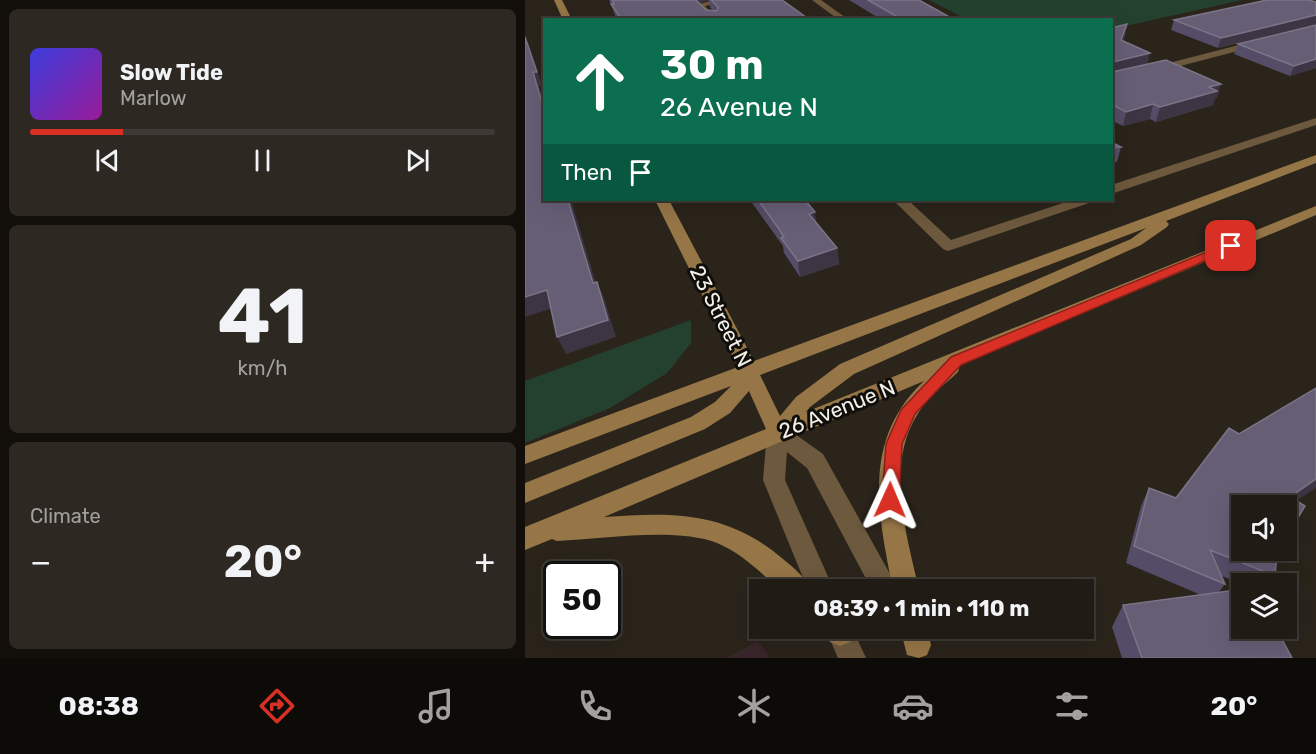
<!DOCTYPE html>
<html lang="en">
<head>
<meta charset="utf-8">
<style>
  body { margin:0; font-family:Rubik,sans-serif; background:#2d2822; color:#f1f3f6; height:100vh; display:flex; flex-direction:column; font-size:22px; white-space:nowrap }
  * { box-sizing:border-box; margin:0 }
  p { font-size:20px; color:#a2a1a0 }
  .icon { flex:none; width:33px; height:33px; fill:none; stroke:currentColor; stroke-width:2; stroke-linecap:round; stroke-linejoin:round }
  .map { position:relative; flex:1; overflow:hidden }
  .details { display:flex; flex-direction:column; gap:9px; padding:9px; background:#120f0b; width:525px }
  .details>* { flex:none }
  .hud { position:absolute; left:18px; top:18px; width:570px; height:183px; border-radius:0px; box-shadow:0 6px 24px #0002,0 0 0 2px #3d3934; background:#0b6e4f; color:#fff; overflow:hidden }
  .buttons { position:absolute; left:706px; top:495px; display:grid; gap:12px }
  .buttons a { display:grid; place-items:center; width:66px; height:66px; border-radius:0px; background:#201b14; box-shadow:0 6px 24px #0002,0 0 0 2px #3d3934; font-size:30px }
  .speed { position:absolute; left:18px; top:561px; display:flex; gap:12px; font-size:30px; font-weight:700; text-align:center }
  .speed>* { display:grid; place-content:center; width:78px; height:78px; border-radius:50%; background:#201b14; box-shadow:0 6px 24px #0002,0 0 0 2px #3d3934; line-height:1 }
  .speed .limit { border:3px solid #111; border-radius:9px; background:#fff; color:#111 }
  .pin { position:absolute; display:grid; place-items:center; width:51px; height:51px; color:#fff; margin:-26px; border-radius:12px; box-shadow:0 3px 9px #0006 }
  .me { position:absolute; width:66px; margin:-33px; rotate:1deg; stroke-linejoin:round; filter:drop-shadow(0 0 4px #0008) }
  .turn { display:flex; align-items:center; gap:21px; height:126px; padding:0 18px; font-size:27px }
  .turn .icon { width:78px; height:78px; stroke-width:2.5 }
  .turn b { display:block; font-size:42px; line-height:51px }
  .then { display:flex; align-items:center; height:57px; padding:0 18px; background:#0003; gap:12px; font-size:22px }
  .big { font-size:45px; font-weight:700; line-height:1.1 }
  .details .tile { flex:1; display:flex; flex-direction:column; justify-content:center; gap:9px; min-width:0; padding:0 21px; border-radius:9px; background:#2d2822 }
  .details .dial { align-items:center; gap:0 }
  .dial b { font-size:78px; line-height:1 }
  .song { display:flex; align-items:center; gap:18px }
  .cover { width:72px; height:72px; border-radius:9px; background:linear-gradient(135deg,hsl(240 70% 55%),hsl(300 70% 35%)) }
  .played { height:6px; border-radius:3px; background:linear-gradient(90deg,#d93025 20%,#3d3934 20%) }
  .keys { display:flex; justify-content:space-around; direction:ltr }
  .heat { display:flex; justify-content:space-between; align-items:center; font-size:33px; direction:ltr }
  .trip { position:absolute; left:224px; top:579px; width:345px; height:60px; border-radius:0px; background:#201b14; box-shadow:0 6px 24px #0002,0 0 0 2px #3d3934; font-weight:700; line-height:60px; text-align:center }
  .tabs { display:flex; height:96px; justify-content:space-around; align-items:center; background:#0d0b08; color:#a2a1a0 }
  .tabs .icon { width:42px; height:42px }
  .tabs .active { color:#d93025 }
  .tabs b { font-size:27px; color:#f1f3f6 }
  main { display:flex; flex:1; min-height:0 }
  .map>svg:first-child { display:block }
  .commercial { fill:#39262a }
  .green { fill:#24412f }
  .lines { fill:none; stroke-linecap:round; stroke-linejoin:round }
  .lane { fill:#6d593d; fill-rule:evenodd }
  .street { fill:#6d593d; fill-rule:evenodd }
  .secondary { fill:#967647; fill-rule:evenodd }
  .wall { fill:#554c67; fill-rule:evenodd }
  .shaded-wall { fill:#3d3543 }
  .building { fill:#665e75; stroke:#7c7487; stroke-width:1.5 }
  .route { fill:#d93025; stroke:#8d1f18; stroke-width:1.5 }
  .labels { text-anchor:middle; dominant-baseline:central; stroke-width:6; stroke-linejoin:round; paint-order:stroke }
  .street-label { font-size:21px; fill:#f2eee8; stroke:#100e0a }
</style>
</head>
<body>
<main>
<section class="details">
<div class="tile">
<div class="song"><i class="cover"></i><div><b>Slow Tide</b><p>Marlow</p></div></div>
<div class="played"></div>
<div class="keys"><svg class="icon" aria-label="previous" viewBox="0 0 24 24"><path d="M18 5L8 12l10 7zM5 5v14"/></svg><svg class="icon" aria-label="pause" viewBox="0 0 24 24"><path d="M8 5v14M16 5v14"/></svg><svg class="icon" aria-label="next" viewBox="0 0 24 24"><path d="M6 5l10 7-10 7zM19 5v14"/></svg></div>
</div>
<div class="tile dial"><b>41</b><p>km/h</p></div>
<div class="tile"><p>Climate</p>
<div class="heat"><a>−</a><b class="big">20°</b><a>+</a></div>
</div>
</section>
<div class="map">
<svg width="791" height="658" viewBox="0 0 791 658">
  <rect width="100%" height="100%" fill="#2a241b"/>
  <!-- commercial -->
  <polygon class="commercial" points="233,641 245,658 201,658"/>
  <!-- green -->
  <g class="green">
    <polygon points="404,0 717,0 587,29 586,20 441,19"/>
    <polygon points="166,320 166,343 142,373 85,408 0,443 0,381"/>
  </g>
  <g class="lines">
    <!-- lane -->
    <g class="lane">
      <polygon points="190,0 208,0 180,6 194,20 185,20 170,5"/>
      <polygon points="791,118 791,125 586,194 586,185"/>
      <polygon points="368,200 383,200 426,240 547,200 566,200 564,203 423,251 418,249"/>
    </g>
    <!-- street -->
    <g class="street">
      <polygon points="287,0 296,0 324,20 314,20"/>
      <polygon points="733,40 736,41 736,45 586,84 586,78"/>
      <polygon points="253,425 260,427 298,454 374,590 347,590 282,468 262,452 260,480 309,590 283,590 238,480 242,433 246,427"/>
      <polygon points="300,628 327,628 341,658 313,658"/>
    </g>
    <!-- secondary -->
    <g class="secondary">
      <polygon points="29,0 37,0 47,20 38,20"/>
      <path d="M791 155V163L641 221 644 224 642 227 616 245 329 374 285 407 281 412 791 206V215L435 365 433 372C419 385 402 398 392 415 360 466 382 536 394 590H368C353 514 336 440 399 381L79 517C148 512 202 511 258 559 269 568 280 577 286 590H254C236 572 216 553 192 543 151 527 77 539 32 541L27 539 0 550V527L241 429 224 391 205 413 180 429 0 503V483L166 417 190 402 206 386 0 464V446L213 367 130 200H144L229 361ZM621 228 606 239 315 364 271 397 255 416 235 375Z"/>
      <polygon points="298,628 327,628 329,632 325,642 315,646 305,642"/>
      <polygon points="375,628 402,628 406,645 402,655 394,658 382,655"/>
    </g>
  </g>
  <!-- wall -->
  <g class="wall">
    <path d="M84 0H257L285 20H93L90 15 87 7ZM183 0 185 7 188 11 181 10 174 3Z"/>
    <polygon points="324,0 394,0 430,20 357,20"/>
    <polygon points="791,2 791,24 693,48 646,30 649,20"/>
    <polygon points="791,25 791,68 765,76 709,54 713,44"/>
    <polygon points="586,28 600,37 598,41 623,64 692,98 690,98 688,105 631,122 625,119 598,126 586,120"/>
    <polygon points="586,142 596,147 592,162 586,162"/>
    <polygon points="225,200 283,200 280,200 291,223 312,248 314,264 275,277 259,253 258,246"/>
    <polygon points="477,201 477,200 499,200"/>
    <polygon points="624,488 651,498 772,501 752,553 750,576 744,584 717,584 697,576 700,584 694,592 730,631 767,658 597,658 587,627 598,605 676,595 601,563 616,506"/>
  </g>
  <!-- shaded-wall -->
  <g class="shaded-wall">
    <polygon points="167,0 183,0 168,5"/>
    <polygon points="791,15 791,24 693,48 696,38"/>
    <polygon points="602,24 600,37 593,53 596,40"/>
    <polygon points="0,34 17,85 14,86 20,106 20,113 8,72"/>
    <polygon points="625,53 622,66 586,76 588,62"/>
    <polygon points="791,59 791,68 765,76 769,66"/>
    <polygon points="696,84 692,98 690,98 688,105 631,122 635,107 684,87"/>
    <polygon points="628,104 625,119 598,126 601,112"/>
    <polygon points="43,200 46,200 76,300 68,283"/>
    <polygon points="290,212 292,227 284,214"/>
    <polygon points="312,248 314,264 275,277 273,261"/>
    <polygon points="72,282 79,298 91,337 41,354 32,337"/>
    <polygon points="22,290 31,307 0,317 0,297"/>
    <polygon points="791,479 791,488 762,507 765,497"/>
  </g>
  <!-- building -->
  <g class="building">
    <polygon points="87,0 171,0 181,10 192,11 193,7 186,0 257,0 285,20 97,20 86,4 89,4"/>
    <polygon points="343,0 394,0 430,20 378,20"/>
    <polygon points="742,0 784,0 791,2 791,15 696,38 649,20"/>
    <polygon points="602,24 596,40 625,53 588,62 587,72 641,60 696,84 684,87 692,91 635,107 628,104 601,112 586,104 586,28"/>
    <polygon points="791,25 791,59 769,66 713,44"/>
    <polygon points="0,37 12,72 8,72 20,113 20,200 43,200 68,283 72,282 83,320 32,337 22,290 0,297"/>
    <polygon points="586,142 596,147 586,148"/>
    <polygon points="233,200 280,200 290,212 284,214 312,248 273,261 256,238 259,237 254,229"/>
    <polygon points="791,388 791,479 765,497 780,506 762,536 762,506 717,506 717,550 753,550 752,553 750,576 685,550 700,584 609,546 624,488 651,498 704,428 714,434"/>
    <polygon points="711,590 717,603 717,628 729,628 730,631 751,628 767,658 617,658 598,605"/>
  </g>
  <!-- route -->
  <polygon class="route" points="706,242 712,246 710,248 436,365 390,414 377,444 374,500 372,505 365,507 359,505 357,500 361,444 376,410 426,357"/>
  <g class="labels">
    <!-- street labels -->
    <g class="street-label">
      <text transform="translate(196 316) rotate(63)">23 Street N</text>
      <text transform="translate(312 409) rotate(-22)">26 Avenue N</text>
    </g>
  </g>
</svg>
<div class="buttons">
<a><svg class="icon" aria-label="sound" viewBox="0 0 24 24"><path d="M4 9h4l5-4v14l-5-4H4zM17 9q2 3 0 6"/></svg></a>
<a><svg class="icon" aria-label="layers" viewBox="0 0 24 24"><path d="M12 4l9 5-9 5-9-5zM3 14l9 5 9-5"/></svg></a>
</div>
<div class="speed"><div class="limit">50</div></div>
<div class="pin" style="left:706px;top:246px;background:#d93025"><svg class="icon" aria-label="arrive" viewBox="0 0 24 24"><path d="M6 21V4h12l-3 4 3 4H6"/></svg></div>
<svg class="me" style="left:365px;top:500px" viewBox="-20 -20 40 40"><path d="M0-17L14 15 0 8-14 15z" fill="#d93025" stroke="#fff" stroke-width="4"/></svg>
<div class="trip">08:39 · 1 min · 110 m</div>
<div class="hud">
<div class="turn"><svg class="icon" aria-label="ahead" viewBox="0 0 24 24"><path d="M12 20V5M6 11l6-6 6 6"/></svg><div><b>30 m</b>26 Avenue N</div></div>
<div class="then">Then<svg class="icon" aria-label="arrive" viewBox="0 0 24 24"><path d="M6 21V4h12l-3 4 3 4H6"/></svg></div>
</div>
</div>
</main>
<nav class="tabs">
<b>08:38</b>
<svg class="icon active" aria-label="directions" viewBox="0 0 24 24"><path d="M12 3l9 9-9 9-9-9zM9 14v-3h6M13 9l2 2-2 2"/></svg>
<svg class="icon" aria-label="music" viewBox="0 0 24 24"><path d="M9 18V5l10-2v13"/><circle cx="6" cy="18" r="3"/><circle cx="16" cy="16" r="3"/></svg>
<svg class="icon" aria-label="phone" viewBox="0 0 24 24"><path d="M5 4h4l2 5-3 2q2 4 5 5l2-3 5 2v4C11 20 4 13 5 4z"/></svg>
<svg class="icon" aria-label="climate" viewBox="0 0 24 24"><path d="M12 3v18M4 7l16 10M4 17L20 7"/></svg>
<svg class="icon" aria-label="car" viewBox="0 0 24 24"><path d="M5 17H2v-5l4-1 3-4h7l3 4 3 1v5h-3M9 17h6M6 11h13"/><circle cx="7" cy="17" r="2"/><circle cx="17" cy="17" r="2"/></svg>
<svg class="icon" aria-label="filters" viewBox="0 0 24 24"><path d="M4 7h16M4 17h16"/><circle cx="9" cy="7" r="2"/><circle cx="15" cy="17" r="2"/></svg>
<b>20°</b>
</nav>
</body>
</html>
